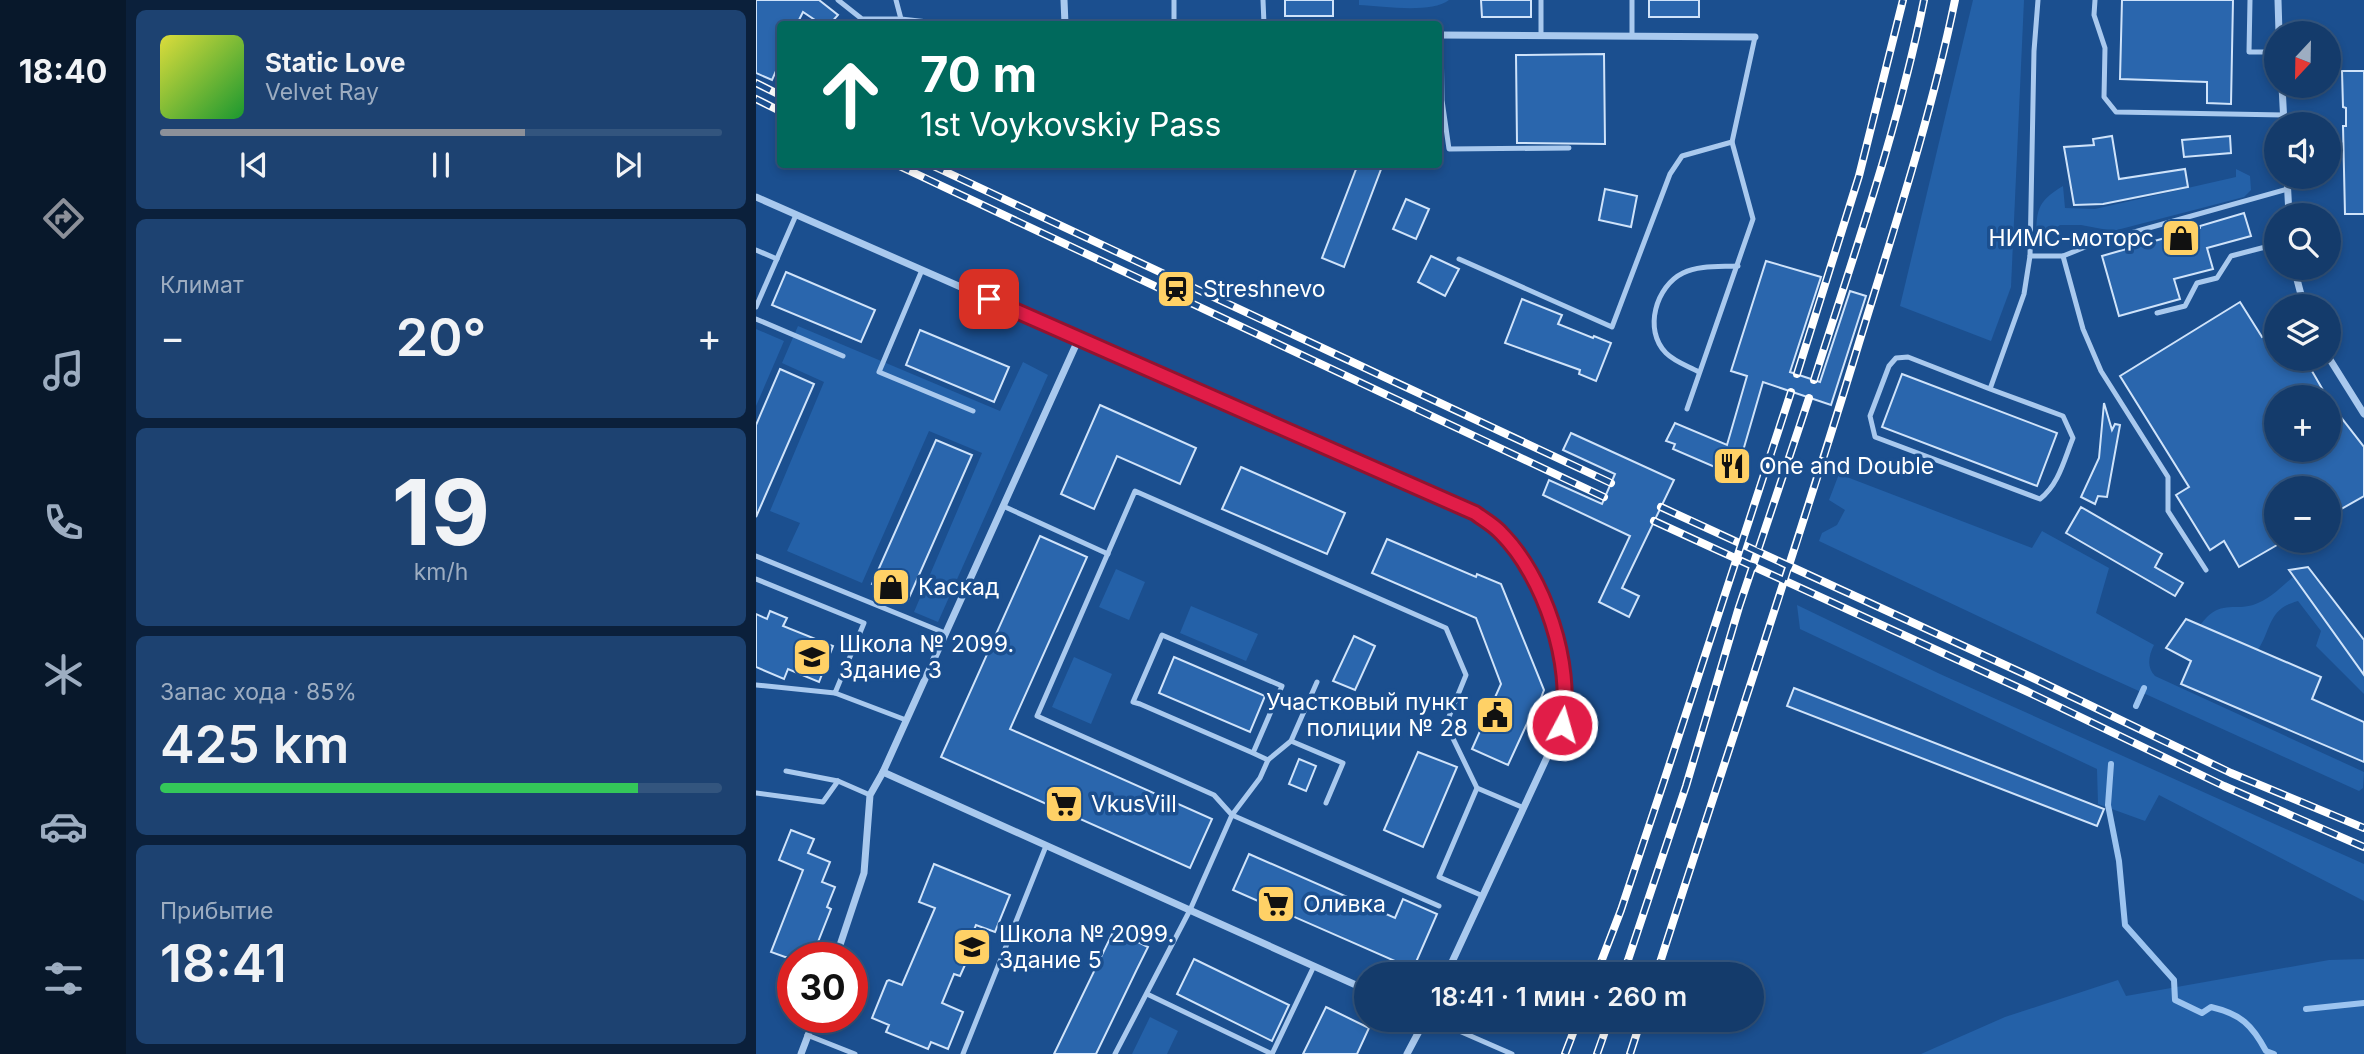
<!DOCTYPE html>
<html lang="ru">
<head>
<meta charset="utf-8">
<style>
  body { margin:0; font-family:Inter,sans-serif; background:#1d4271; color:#f1f3f6; height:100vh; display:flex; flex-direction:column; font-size:26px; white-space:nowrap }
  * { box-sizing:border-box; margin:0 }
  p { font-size:23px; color:#9dadc1 }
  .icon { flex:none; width:38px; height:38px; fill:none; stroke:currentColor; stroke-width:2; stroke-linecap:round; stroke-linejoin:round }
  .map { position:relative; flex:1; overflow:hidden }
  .drawer { display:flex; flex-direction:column; gap:10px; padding:10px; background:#0b203b; width:630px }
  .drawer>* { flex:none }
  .banner { position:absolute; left:21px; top:21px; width:665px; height:147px; border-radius:7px; box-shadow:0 4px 10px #0003,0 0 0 2px #33557e; background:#00695c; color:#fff; overflow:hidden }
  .needle { width:46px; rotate:202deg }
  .buttons { position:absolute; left:1508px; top:21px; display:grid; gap:14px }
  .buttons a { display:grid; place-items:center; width:77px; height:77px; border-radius:50%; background:#143b6b; box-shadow:0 4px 10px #0003,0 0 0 2px #33557e; font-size:35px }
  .speed { position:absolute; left:21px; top:942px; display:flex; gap:14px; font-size:35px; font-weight:700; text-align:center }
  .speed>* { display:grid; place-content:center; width:91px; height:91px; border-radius:50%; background:#143b6b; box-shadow:0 4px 10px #0003,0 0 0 2px #33557e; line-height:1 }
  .speed .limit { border:10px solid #d22; background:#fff; color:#111 }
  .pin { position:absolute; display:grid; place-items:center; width:60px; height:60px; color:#fff; margin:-30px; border-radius:14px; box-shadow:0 4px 10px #0006 }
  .me { position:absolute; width:77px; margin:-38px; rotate:6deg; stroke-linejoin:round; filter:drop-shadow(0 0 5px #0008) }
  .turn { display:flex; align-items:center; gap:24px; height:147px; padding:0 28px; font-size:32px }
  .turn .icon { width:91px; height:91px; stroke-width:2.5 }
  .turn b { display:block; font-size:49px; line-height:60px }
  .big { font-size:52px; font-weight:600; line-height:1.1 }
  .drawer .card { flex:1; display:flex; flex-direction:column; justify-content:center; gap:10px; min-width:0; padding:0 24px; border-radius:10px; background:#1d4271 }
  .drawer .dial { align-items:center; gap:0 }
  .dial b { font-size:91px; line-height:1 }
  .song { display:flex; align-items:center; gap:21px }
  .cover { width:84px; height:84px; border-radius:10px; background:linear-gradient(135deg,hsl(60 70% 55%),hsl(130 70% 35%)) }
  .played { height:7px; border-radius:4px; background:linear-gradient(90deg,#8c9099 65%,#33557e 65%) }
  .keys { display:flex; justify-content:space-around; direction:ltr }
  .heat { display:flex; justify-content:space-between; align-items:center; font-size:38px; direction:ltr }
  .charge { height:10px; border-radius:5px; background:linear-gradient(90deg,#34c759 85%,#33557e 0) }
  .trip { position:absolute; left:598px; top:962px; width:410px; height:70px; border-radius:35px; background:#143b6b; box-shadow:0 4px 10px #0003,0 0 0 2px #33557e; font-weight:600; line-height:70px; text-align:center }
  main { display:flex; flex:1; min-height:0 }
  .tabs { display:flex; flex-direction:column; width:126px; justify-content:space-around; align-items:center; background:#08182b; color:#9dadc1 }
  .tabs .icon { width:49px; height:49px }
  .tabs .selected { color:#8c9099 }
  .tabs b { font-size:32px; color:#f1f3f6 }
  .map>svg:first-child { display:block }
  .green { fill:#2461a8 }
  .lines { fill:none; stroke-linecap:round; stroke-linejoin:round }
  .stream { stroke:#9cc4f0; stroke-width:6 }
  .building { fill:#2a66ad; stroke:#cfe3fa; stroke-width:2 }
  .service { stroke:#a9c9ee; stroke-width:5 }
  .minor { stroke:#a9c9ee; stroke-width:7 }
  .rail-casing { stroke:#fff; stroke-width:8 }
  .rail { stroke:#1b4f8f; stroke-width:5; stroke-dasharray:16; stroke-linecap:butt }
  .route-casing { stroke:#92132f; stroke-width:18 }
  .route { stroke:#e11d48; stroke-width:12 }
  .labels { text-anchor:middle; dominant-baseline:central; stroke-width:7; stroke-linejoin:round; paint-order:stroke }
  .poi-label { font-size:23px; fill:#fff; stroke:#1b4f8f; text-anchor:start }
</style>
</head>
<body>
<main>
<nav class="tabs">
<b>18:40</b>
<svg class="icon selected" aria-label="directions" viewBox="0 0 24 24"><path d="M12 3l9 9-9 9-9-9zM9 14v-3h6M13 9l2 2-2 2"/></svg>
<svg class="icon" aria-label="music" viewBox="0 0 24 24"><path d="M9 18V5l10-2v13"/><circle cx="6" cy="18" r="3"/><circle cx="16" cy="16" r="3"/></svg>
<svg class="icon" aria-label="phone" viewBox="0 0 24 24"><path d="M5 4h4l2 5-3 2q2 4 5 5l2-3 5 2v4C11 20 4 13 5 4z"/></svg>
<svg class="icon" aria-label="climate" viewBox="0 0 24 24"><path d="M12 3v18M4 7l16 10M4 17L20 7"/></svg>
<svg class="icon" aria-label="car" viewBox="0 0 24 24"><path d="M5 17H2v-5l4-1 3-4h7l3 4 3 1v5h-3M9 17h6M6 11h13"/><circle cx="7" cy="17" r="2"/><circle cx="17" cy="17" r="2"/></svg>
<svg class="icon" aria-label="filters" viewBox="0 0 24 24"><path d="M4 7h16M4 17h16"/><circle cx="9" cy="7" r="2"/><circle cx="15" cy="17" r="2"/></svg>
</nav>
<section class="drawer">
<div class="card">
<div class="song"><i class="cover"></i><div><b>Static Love</b><p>Velvet Ray</p></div></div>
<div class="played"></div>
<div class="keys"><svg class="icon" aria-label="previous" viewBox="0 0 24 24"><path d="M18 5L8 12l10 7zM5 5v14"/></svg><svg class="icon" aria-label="pause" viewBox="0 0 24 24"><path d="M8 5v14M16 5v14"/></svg><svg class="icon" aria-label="next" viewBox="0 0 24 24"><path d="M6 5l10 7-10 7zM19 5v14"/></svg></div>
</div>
<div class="card"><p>Климат</p>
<div class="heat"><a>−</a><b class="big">20°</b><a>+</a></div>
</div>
<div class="card dial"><b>19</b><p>km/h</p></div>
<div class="card"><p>Запас хода · 85%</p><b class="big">425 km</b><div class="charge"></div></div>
<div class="card"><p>Прибытие</p><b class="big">18:41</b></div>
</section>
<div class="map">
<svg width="1608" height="1054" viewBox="0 0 1608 1054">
  <rect width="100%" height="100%" fill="#1b4f8f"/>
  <!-- green -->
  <g class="green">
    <path d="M603 0H693C674 14 627 6 603 5Z"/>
    <polygon points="1217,0 1268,0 1255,287 1235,341 1144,306"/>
    <path d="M1480 169 1494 176 1495 190 1488 197 1357 231 1325 225H1304L1280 241C1281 211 1279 203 1307 186L1309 208 1339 209 1480 177Z"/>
    <polygon points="42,326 244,411 267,362 292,375 182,622 158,612 226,453 173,431 106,583 31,551 44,523 14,511 68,382 26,363"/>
    <polygon points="0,329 28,341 0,406"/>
    <path d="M1083 474 1276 548 1286 531 1353 568 1340 613 1398 645C1393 655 1390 667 1399 676L1608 772 1607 788 1603 791 1330 667 1063 541 1066 533 1081 525 1089 510 1073 500Z"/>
    <polygon points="360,569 389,582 373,620 343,607"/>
    <path d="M1537 577 1602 667 1608 672V694L1560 646 1565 631 1542 601C1512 609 1516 628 1502 650L1449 628 1434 663 1426 654C1434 642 1441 627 1451 617 1466 602 1480 610 1497 605 1513 600 1525 587 1537 577Z"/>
    <polygon points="1041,605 1184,674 1608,864 1608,901 1403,795 1389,821 1342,804 1341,769 1044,629"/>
    <polygon points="435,606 502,634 490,661 424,633"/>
    <polygon points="318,657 356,674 335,724 296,707"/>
    <polygon points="1608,959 1608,1054 1165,1054 1249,1017 1362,980 1370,996 1573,960"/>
    <polygon points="394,1017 422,1031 411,1054 376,1054"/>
  </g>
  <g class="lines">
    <!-- stream -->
    <g class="stream">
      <polyline points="1380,706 1388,688"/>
      <path d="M1355 764 1352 805 1363 861 1369 925 1418 980 1419 1000 1446 1013 1455 1007C1485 1014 1496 1025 1510 1051L1518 1054"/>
      <polyline points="1550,1009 1608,1003"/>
    </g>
  </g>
  <!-- building -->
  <g class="building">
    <polygon points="0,0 63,0 82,15 74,24 65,24 47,12 41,24 24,24 24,62 16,80 0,73"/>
    <rect x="529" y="0" width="48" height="16"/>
    <polygon points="725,0 775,0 775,17 726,17"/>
    <rect x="893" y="0" width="50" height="17"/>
    <polygon points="1366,0 1477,0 1475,104 1451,103 1451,82 1364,79"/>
    <polygon points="848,54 849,144 761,143 760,55"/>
    <polygon points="1586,71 1608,71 1608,214 1589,214 1587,126 1590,126 1590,108 1587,107"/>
    <polygon points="1356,136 1363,179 1429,169 1432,187 1347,204 1318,205 1308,147 1338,145 1337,139"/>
    <polygon points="1474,136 1475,153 1428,157 1426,140"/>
    <polygon points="602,164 627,164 588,267 566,258"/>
    <polygon points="849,189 881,196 875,227 843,220"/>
    <polygon points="650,199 673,209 660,239 637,229"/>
    <polygon points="1488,213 1495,236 1451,248 1457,269 1418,279 1424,299 1363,316 1346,256 1444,228 1444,226"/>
    <polygon points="675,256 703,269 689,296 662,282"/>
    <polygon points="1010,261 1065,277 1034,372 1064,382 1094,291 1110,296 1075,405 1007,382 987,451 975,474 917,449 919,444 910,441 919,423 971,445 991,376 975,371"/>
    <polygon points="30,272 119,310 105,342 16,305"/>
    <polygon points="766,299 806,315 802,324 837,338 838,336 855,343 840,381 823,374 824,370 749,343"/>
    <polygon points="1484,302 1506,337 1521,330 1521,359 1549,359 1571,397 1521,397 1521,450 1573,450 1573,402 1608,447 1608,496 1573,516 1573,488 1521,488 1521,545 1483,567 1468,541 1454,550 1420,495 1433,487 1364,376"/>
    <polygon points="164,330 253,367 238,402 150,365"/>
    <polygon points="24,369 58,384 0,517 0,425"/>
    <polygon points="1146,374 1301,433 1281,486 1126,427"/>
    <polygon points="1348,403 1356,430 1359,424 1364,425 1351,497 1342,496 1339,504 1325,497 1343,458"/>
    <polygon points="344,405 440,448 424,484 361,456 338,509 305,494"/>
    <polygon points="815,433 918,480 866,588 883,596 873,617 843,602 874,536 787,495 793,480 846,504 859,474 807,450"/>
    <polygon points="180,440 216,455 152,600 116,584"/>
    <polygon points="485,467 589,513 571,554 466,509"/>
    <polygon points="1325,507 1406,554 1399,567 1427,583 1419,596 1310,533"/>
    <polygon points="284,536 331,557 254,729 456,819 434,868 185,757"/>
    <polygon points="631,539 720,577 721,574 745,584 788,690 777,719 774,717 752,765 716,749 745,684 720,618 616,573"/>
    <polygon points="1552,567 1608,640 1608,675 1533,570"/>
    <polygon points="14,611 31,618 27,626 77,646 63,682 32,669 28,679 0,667 0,614 11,619"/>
    <polygon points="1430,619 1565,677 1556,699 1608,722 1608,762 1425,684 1435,661 1410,648"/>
    <polygon points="598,636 619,646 599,690 577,681"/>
    <polygon points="418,657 509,696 494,732 403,693"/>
    <polygon points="1038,688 1348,809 1341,826 1031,706"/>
    <polygon points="662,752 701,767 667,847 628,830"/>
    <polygon points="543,759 560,766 550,791 533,784"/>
    <polygon points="35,830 58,839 52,853 74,862 66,882 79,887 71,907 75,909 56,957 29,957 15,952 47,870 23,860"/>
    <polygon points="493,854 639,918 647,899 681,914 657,969 477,890"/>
    <polygon points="178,864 254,895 239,932 220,925 208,954 213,956 204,976 198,974 186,1003 207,1012 192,1049 175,1042 172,1049 130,1032 133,1025 116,1018 131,981 133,980 146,985 179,908 163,902"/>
    <polygon points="358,930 392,947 381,969 340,1054 298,1054"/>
    <polygon points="438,959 533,1005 516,1041 421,994"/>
    <polygon points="570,1007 613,1028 601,1054 547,1054"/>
  </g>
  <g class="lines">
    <!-- service -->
    <g class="service">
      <polyline points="82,0 106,19 145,19"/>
      <polyline points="140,0 145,19 190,24"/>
      <polyline points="418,0 418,24"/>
      <polyline points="507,0 508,24"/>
      <polyline points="785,0 785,35"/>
      <polyline points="876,0 876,35"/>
      <polyline points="1282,0 1278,51 1274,256 1307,256"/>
      <polyline points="1339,0 1338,15 1349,48 1348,97 1360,112 1528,115"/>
      <polyline points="1494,0 1493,52 1521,52"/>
      <polyline points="685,35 686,100 693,149 813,148"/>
      <polyline points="1573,148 1581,148"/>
      <polyline points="0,250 21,259"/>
      <polyline points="703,259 856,327 914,174 926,156 976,142"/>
      <polyline points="166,270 123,372 217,411"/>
      <polyline points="0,307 40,215"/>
      <polyline points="1401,313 1429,306 1441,283 1461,278 1475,256 1521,244"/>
      <polyline points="0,319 87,356"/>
      <path d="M943 372C932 366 919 362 910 353 887 330 900 286 927 273 943 265 964 267 982 266"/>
      <path d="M1234 389 1307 416 1317 438C1308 460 1303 484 1284 499L1119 437 1114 416 1133 366 1140 358 1152 357 1234 389 1268 294 1274 256"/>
      <polyline points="931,409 997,219 976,142 999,37"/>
      <polyline points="247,506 352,554"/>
      <polyline points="0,556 189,633"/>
      <polyline points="1450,570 1412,511 1412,477 1345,371 1327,329 1307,256 1339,243 1532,189"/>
      <polyline points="0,579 108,623 79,693 0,685"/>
      <polyline points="79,693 150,720"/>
      <polyline points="535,741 587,763 570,803"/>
      <polyline points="497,753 526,686 406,635 377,702 384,704 497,753 512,760"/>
      <polyline points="30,771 82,781 114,795"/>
      <polyline points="0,793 67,802 82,781"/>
      <polyline points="727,896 683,877 721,788 768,808"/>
      <polyline points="683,906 476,815 458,795 281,716 379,491 690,628 710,675 690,724 721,788"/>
      <polyline points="391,994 516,1054"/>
      <polyline points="678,1020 756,1054"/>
      <polyline points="51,1035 99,1054"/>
      <polyline points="207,1054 290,846"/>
      <polyline points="359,1054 434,910 476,815 504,778 512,760 535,741 561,682"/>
      <polyline points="516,1054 558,966"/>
    </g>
    <!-- minor -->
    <g class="minor">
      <polyline points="308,0 309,24"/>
      <polyline points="1522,0 1523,33"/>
      <polyline points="682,35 999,37"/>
      <polyline points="1526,86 1528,124"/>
      <polyline points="1531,177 1533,215"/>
      <path d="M0 197 719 513C727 519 738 525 746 532 788 575 818 666 806 725L690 975"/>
      <polyline points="1538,268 1548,306"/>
      <polyline points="1573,358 1608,414"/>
      <polyline points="127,772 611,990"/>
      <polyline points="80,957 108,873 114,795 127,772 323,338"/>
      <polyline points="45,1054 59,1017"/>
      <polyline points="651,1054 669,1020"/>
    </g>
    <!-- rail casing -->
    <g class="rail-casing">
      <g id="rail">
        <polyline points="0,83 24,95"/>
        <polyline points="0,99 24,111"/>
        <polyline points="139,164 848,497"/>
        <polyline points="173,164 855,483"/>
        <polyline points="1041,374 1103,176 1147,0"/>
        <path d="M1058 380C1098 254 1142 129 1168 0"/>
        <polyline points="905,507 1275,677 1475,773 1608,828"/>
        <polyline points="898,521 1270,691 1468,786 1608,847"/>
        <polyline points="840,975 865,910 909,778 1035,392"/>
        <polyline points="867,975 930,786 983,607 1053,398"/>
        <path d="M900 975C967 765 1038 557 1102 346 1137 232 1175 117 1199 0"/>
        <polyline points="809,1054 822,1020"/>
        <polyline points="841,1054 853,1020"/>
        <polyline points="874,1054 885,1020"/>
      </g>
    </g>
    <!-- rail -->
    <use href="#rail" class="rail"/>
  </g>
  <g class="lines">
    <!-- route casing -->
    <g class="route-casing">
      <path id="route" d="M233 299 719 513C727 519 738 525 745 533 788 576 818 665 806 725"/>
    </g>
    <!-- route -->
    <use href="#route" class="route"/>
  </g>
  <!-- icons -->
  <defs>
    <g id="shop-square" transform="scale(2.0125)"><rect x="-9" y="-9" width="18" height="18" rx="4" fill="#ffd166" stroke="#1b4f8f"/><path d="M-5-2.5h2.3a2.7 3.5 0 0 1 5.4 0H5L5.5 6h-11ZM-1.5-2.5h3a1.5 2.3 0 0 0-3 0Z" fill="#111"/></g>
    <g id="station-square" transform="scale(2.0125)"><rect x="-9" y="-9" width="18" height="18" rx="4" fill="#ffd166" stroke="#1b4f8f"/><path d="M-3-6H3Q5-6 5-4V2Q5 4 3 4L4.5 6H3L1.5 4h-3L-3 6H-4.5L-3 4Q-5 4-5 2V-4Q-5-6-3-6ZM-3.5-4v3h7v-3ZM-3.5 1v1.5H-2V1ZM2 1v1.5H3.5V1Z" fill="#111"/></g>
    <g id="restaurant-square" transform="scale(2.0125)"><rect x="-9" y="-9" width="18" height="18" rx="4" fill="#ffd166" stroke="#1b4f8f"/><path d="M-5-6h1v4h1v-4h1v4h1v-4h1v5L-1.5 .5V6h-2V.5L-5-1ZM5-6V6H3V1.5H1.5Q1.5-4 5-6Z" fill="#111"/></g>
    <g id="school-square" transform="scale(2.0125)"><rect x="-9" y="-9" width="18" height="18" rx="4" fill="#ffd166" stroke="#1b4f8f"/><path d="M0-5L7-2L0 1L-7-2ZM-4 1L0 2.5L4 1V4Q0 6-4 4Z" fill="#111"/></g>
    <g id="civic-square" transform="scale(2.0125)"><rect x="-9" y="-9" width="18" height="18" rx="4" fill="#ffd166" stroke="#1b4f8f"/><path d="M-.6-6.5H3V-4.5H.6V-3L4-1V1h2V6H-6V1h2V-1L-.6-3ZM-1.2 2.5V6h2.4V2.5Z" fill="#111"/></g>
    <g id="supermarket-square" transform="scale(2.0125)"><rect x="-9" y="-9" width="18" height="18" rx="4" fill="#ffd166" stroke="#1b4f8f"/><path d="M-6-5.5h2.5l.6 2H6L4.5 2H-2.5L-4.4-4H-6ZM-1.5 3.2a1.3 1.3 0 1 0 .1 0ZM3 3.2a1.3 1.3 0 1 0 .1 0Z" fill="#111"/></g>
  </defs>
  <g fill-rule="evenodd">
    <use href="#shop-square" x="1425" y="238"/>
    <use href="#station-square" x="420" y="289"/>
    <use href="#restaurant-square" x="976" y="466"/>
    <use href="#shop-square" x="135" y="587"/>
    <use href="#school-square" x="56" y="657"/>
    <use href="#civic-square" x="739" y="715"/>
    <use href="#supermarket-square" x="308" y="804"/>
    <use href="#supermarket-square" x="520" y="904"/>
    <use href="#school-square" x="216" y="947"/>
  </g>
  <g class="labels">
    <!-- poi labels -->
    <g class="poi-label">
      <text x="1398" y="238" text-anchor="end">НИМС-моторс</text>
      <text x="447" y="289">Streshnevo</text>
      <text x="1003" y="466">One and Double</text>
      <text x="162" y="587">Каскад</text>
      <text x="83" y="644">Школа № 2099.<tspan x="83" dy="26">Здание 3</tspan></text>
      <text x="712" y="702" text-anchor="end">Участковый пункт<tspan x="712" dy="26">полиции № 28</tspan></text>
      <text x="335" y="804">VkusVill</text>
      <text x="547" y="904">Оливка</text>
      <text x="243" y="934">Школа № 2099.<tspan x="243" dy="26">Здание 5</tspan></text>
    </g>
  </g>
</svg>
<div class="buttons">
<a><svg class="needle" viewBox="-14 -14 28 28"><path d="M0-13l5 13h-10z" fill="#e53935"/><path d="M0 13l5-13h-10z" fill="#9dadc1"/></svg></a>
<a><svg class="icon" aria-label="sound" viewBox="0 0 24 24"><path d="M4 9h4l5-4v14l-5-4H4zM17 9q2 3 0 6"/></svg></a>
<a><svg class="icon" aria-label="search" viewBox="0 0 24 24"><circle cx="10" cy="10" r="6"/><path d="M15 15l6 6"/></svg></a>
<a><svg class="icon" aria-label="layers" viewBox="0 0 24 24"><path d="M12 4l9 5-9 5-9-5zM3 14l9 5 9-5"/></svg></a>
<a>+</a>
<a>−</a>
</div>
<div class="speed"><div class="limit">30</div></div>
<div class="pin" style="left:233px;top:299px;background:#d93025"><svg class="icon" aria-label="arrive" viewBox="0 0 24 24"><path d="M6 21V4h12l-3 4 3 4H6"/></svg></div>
<svg class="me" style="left:806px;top:725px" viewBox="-20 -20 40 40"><circle r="17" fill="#e11d48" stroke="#fff" stroke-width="3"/><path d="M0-11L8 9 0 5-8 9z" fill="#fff"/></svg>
<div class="trip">18:41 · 1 мин · 260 m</div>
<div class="banner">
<div class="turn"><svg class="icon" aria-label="ahead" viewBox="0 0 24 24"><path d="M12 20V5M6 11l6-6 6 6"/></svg><div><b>70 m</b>1st Voykovskiy Pass</div></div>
</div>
</div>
</main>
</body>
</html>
